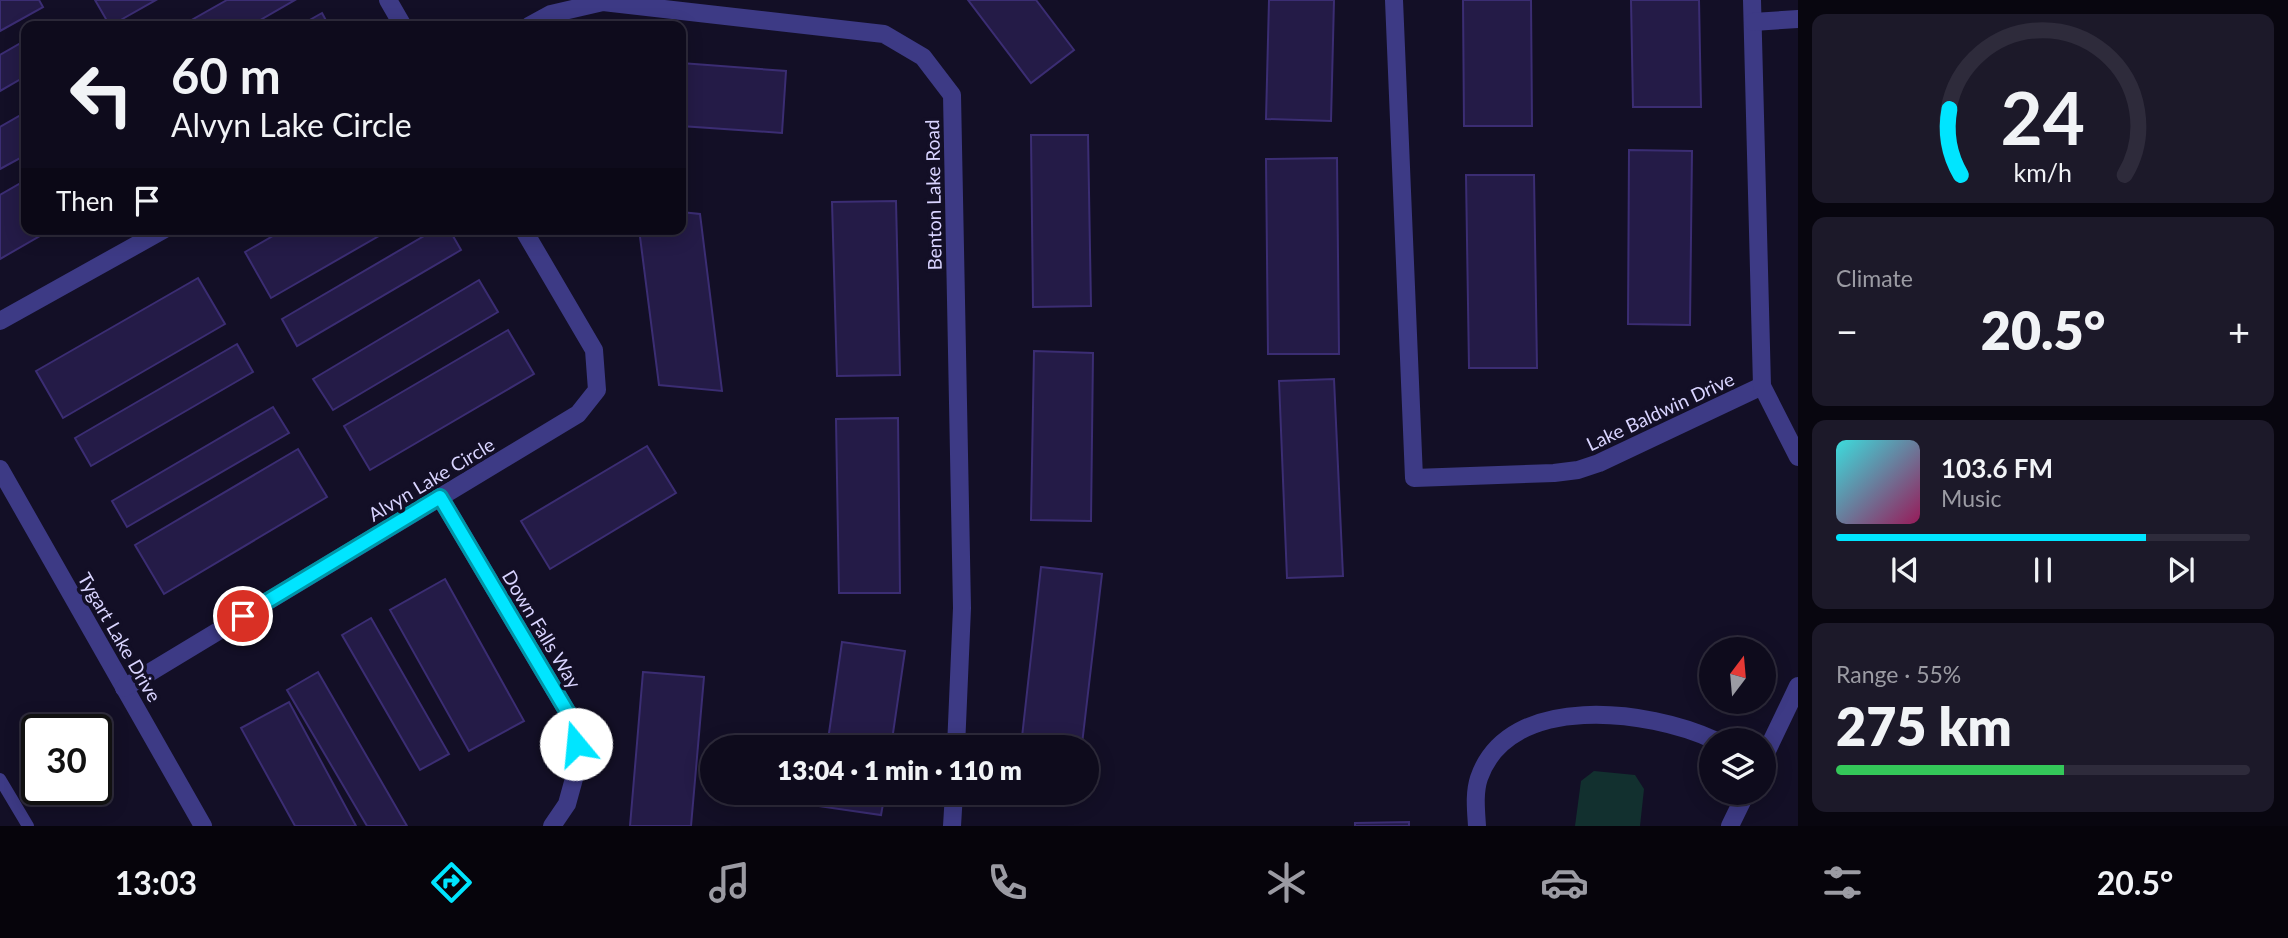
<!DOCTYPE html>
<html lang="en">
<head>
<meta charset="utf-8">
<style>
  body { margin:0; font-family:Lato,sans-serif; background:#1c1929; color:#f1f3f6; height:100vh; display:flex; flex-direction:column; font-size:26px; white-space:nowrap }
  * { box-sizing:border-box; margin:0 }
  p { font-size:23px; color:#9b9ba3 }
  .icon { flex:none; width:38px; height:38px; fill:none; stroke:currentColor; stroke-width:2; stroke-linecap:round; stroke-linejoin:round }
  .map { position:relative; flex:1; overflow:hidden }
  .side { display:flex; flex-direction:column; gap:14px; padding:14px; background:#08060f; width:490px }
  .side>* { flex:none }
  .top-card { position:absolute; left:21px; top:21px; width:665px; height:214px; border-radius:14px; box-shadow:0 4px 18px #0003,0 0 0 2px #2e2b3b; background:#0e0b1c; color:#f1f3f6; overflow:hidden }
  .needle { width:46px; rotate:16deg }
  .buttons { position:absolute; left:1699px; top:637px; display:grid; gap:14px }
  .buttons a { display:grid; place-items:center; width:77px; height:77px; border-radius:50%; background:#0e0b1c; box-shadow:0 4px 18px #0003,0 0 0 2px #2e2b3b; font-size:35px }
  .speed { position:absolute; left:21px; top:714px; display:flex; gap:14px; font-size:35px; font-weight:700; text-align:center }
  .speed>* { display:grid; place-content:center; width:91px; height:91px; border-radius:50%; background:#0e0b1c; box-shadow:0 4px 18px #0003,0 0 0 2px #2e2b3b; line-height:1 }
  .speed .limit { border:4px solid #111; border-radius:10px; background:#fff; color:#111 }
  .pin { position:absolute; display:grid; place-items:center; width:60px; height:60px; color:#fff; margin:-30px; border:4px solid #fff; border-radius:50%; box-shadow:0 2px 7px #0007 }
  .me { position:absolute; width:77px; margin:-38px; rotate:343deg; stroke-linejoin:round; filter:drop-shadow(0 0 5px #0008) }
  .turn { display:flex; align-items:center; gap:24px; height:147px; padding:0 35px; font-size:32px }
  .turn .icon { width:91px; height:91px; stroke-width:2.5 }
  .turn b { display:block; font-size:49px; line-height:60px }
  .then { display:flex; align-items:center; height:66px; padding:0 35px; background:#0003; gap:14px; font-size:26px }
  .big { font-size:52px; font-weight:800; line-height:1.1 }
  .side .card { flex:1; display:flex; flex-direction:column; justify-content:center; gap:10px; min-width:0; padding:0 24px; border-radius:14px; background:#1c1929 }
  .side .dial { align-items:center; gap:0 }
  .dial svg { height:182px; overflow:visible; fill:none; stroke:#2e2b3b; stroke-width:7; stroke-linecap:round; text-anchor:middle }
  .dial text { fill:#f1f3f6; stroke:none }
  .song { display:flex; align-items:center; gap:21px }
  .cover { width:84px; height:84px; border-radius:10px; background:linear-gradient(135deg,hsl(180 70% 55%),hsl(330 70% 35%)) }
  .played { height:7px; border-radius:4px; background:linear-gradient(90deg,#00e5ff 75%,#2e2b3b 75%) }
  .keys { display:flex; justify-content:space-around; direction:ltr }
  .heat { display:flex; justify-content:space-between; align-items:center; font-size:38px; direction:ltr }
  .charge { height:10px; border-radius:5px; background:linear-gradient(90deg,#34c759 55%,#2e2b3b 0) }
  .trip { position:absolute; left:700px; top:735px; width:399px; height:70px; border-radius:35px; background:#0e0b1c; box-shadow:0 4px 18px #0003,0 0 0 2px #2e2b3b; font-weight:800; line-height:70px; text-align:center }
  .menu { display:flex; height:112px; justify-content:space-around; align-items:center; background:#06040b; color:#9b9ba3 }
  .menu .icon { width:49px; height:49px }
  .menu .on { color:#00e5ff }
  .menu b { font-size:32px; color:#f1f3f6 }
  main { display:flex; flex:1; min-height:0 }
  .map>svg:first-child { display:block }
  .green { fill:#12302f }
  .building { fill:#241b47; stroke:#3b2d73; stroke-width:2 }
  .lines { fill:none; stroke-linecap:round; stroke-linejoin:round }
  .service { stroke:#3d3a85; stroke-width:12 }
  .minor { stroke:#3d3a85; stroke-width:18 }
  .route-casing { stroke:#0095a6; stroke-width:18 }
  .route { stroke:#00e5ff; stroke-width:12 }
  .labels { text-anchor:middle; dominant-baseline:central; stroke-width:7; stroke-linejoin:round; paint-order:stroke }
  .street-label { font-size:19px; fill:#d9d4ff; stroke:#130f26 }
</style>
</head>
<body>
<main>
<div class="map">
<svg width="1798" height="826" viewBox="0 0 1798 826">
  <rect width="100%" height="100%" fill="#130f26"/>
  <!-- green -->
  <polygon class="green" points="1594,771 1635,775 1644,789 1640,826 1575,826 1581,781"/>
  <!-- building -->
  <g class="building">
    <polygon points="0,0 39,0 43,7 0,31"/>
    <polygon points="95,0 156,0 110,26"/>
    <polygon points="227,0 295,0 250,26 181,26"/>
    <polygon points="968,0 1036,0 1074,50 1031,83"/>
    <polygon points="1269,0 1334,0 1331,121 1266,119"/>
    <polygon points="1463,0 1531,0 1532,126 1464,126"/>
    <polygon points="1631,0 1699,0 1701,107 1633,107"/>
    <polygon points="322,13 329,26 299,26"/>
    <polygon points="26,40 26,76 0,91 0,55"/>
    <polygon points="681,63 786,71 782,133 681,126"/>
    <polygon points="26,112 26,155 0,169 0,127"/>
    <polygon points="1031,135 1088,135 1091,306 1033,307"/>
    <polygon points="1629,150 1692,151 1690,325 1628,324"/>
    <polygon points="1337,158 1339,354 1268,354 1266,159"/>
    <polygon points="1466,175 1534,175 1537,368 1469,368"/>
    <polygon points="26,180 26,229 52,229 0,259 0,195"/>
    <polygon points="896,201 900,375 837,376 832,202"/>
    <polygon points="681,212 700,214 722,391 659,385 639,229 681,229"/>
    <polygon points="285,229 391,229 271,298 245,252"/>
    <polygon points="436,229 449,229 461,250 297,346 282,319"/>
    <polygon points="198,278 225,324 63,418 36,371"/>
    <polygon points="479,280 498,312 333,410 313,379"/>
    <polygon points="508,330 534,374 370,470 344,426"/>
    <polygon points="237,344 253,372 91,466 75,438"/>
    <polygon points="1034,351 1093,353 1091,521 1031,520"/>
    <polygon points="1334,379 1343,576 1287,578 1279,381"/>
    <polygon points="273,407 289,433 127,527 112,501"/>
    <polygon points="898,418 900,593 839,593 836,419"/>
    <polygon points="647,446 676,493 550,569 521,521"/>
    <polygon points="298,449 327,497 164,594 135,545"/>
    <polygon points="1041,567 1102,574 1082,744 1022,737"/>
    <polygon points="445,579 524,721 469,751 390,610"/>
    <polygon points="371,618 449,754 420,770 342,635"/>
    <polygon points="842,642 905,651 891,747 827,747"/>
    <polygon points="318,672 407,826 367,826 287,690"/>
    <polygon points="643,672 704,677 691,826 630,826"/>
    <polygon points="289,702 356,826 295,826 241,728"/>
    <polygon points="37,749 37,768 29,755"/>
    <polygon points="820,793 885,793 881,815 818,806"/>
    <polygon points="1409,822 1409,826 1355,826 1355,823"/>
  </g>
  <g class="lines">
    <!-- service -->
    <polyline class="service" points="0,779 28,826"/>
    <!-- minor -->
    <g class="minor">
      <polyline points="388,0 403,26"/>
      <polyline points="1394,0 1414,478 1554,473 1578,470 1599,463 1762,386"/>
      <polyline points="1752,0 1762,386 1798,457"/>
      <polyline points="1753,22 1798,19"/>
      <polyline points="529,26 551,14 603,2 884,34 923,57 952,95 962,608 956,747"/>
      <polyline points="0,321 165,229"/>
      <polyline points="0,469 203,826"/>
      <polyline points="440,497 574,723 578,764 567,804 552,826"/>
      <polyline points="124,688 578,414 597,390 594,350 523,229"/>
      <polyline points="1764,757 1798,686"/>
      <polyline points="952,826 954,793"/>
      <path d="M1477 826C1476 810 1474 793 1479 778 1509 691 1650 710 1714 740"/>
      <polyline points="1730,826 1746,793"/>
    </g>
  </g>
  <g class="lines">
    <!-- route casing -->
    <g class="route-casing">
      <polyline id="route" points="243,616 440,497 574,723 576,744"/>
    </g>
    <!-- route -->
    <use href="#route" class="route"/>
  </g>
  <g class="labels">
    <!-- street labels -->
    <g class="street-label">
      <text transform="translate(933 195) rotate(-91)">Benton Lake Road</text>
      <text transform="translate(1660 411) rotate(-25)">Lake Baldwin Drive</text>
      <text transform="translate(431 479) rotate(-31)">Alvyn Lake Circle</text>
      <text transform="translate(542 629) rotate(59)">Down Falls Way</text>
      <text transform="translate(120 637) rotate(60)">Tygart Lake Drive</text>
    </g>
  </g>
</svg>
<div class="buttons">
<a><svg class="needle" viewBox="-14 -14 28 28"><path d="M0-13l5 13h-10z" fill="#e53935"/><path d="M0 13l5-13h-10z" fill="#9b9ba3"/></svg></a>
<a><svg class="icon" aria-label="layers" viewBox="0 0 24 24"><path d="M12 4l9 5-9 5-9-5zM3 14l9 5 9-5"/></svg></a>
</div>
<div class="speed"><div class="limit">30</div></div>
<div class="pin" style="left:243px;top:616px;background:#d93025"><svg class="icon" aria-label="arrive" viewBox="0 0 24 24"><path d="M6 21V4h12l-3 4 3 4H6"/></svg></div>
<svg class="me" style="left:576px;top:744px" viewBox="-20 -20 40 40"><circle r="19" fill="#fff"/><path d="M0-13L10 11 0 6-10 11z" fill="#00e5ff"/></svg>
<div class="trip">13:04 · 1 min · 110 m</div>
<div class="top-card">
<div class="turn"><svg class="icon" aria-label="left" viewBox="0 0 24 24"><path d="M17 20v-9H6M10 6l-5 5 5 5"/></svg><div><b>60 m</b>Alvyn Lake Circle</div></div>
<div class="then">Then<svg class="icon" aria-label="arrive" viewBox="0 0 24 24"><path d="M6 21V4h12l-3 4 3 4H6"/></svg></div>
</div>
</div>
<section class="side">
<div class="card dial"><svg viewBox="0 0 100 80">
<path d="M14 69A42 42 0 1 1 86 69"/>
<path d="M14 69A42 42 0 0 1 9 40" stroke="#00e5ff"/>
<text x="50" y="56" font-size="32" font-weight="700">24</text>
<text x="50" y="72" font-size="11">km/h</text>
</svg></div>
<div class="card"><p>Climate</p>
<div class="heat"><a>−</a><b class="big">20.5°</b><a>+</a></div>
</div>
<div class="card">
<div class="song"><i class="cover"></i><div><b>103.6 FM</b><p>Music</p></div></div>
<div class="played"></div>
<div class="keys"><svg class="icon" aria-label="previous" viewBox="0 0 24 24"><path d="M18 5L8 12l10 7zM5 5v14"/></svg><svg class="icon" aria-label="pause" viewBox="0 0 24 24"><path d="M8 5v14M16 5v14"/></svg><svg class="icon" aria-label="next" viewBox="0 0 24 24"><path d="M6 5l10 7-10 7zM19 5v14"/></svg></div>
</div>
<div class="card"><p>Range · 55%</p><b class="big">275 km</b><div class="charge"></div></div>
</section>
</main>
<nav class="menu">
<b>13:03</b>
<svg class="icon on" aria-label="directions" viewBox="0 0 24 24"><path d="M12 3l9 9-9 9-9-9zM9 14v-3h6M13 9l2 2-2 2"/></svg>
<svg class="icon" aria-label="music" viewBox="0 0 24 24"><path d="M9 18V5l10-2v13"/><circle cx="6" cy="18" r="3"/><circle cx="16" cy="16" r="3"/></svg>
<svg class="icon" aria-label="phone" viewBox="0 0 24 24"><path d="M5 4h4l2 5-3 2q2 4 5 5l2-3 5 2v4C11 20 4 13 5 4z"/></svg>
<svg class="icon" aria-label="climate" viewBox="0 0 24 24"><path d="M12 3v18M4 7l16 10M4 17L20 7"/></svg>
<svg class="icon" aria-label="car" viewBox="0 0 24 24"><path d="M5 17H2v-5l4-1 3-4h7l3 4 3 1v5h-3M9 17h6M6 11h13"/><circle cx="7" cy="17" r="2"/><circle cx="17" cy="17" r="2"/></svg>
<svg class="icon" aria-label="filters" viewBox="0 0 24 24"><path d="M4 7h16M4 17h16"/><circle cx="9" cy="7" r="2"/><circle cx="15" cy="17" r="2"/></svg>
<b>20.5°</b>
</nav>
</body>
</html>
